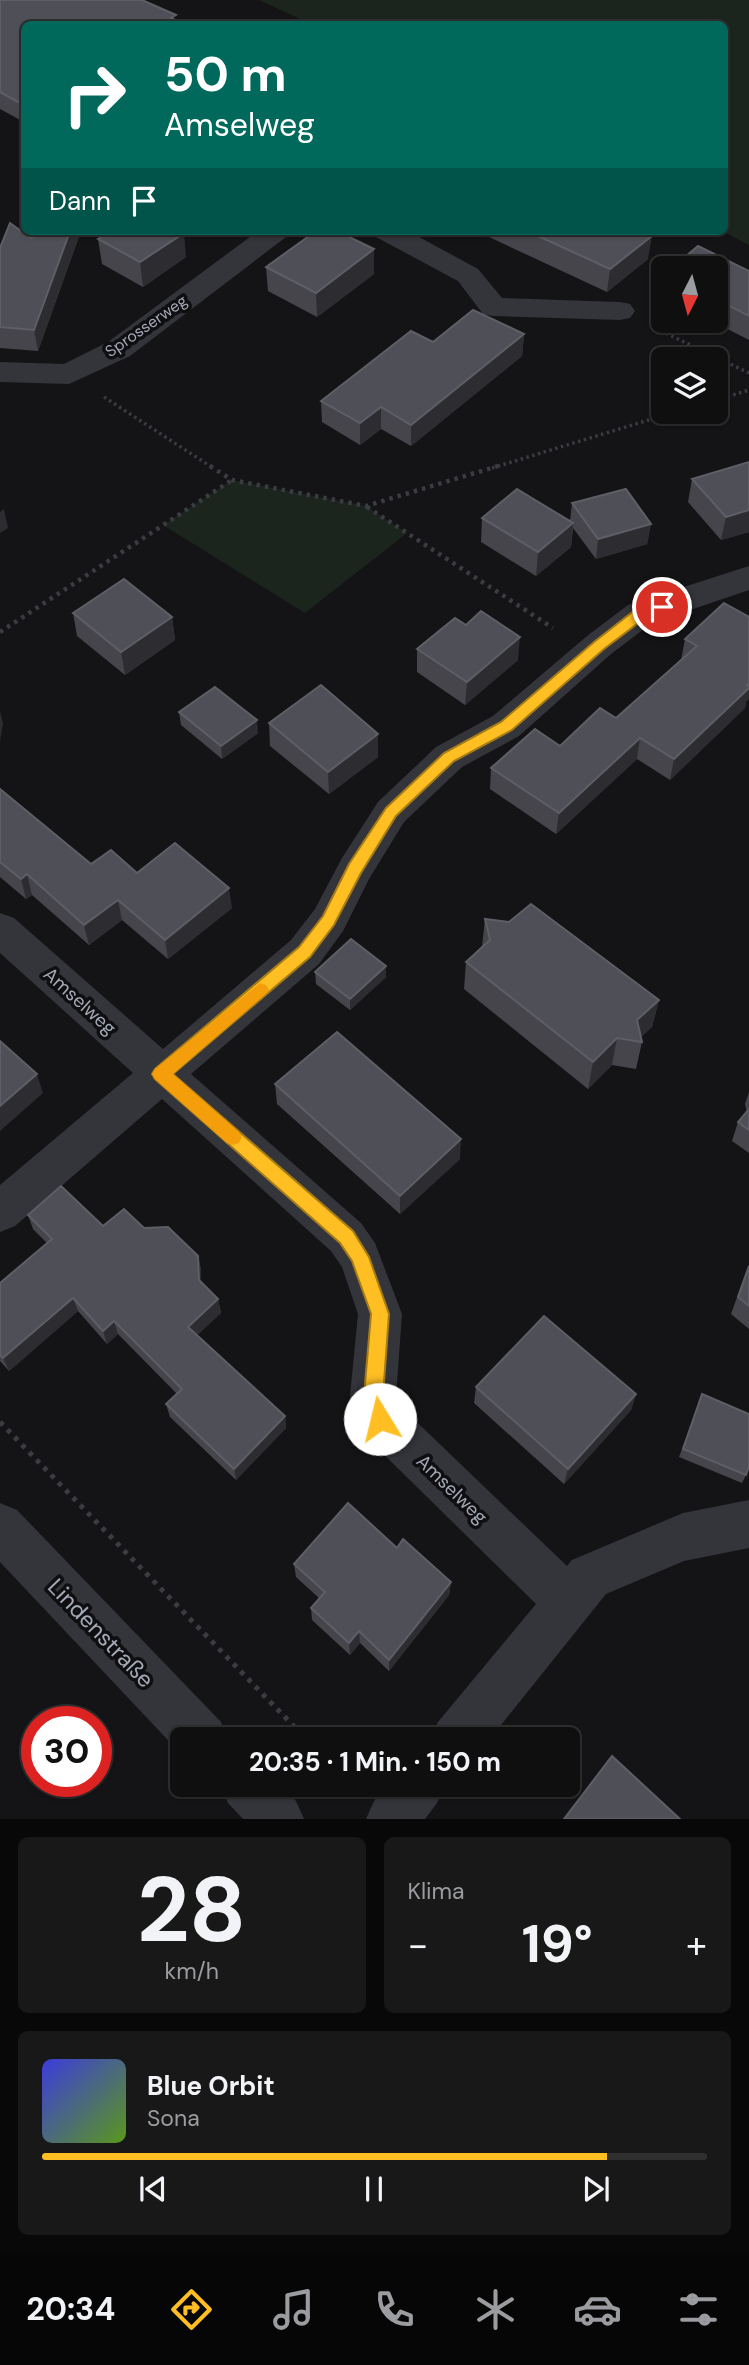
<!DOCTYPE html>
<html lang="de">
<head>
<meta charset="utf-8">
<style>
  body { margin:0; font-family:"DM Sans",sans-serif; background:#181819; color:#f1f3f6; height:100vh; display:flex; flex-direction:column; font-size:26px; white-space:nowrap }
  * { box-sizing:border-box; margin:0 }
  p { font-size:23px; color:#9b9c9f }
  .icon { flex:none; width:38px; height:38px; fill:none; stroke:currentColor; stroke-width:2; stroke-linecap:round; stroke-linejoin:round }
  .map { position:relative; height:1819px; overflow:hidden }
  .sheet { display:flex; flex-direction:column; gap:18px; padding:18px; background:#080809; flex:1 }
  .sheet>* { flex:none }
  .hud { position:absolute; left:21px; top:21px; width:707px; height:214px; border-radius:10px; box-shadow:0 2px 5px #0004,0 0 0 2px #2f2f30; background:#00695c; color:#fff; overflow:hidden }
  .needle { width:46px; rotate:186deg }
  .buttons { position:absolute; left:651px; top:256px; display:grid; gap:14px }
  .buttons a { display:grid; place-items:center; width:77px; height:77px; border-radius:10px; background:#0f0f10; box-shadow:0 2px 5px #0004,0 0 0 2px #2f2f30; font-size:35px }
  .speed { position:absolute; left:21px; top:1706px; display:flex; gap:14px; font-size:35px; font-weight:700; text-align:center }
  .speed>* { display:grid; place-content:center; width:91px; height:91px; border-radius:50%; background:#0f0f10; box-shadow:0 2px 5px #0004,0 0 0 2px #2f2f30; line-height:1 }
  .speed .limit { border:10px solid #d22; background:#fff; color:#111 }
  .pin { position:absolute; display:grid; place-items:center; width:60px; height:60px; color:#fff; margin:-30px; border:4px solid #fff; border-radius:50%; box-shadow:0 2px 7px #0007 }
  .me { position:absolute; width:77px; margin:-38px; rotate:351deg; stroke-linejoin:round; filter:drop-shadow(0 0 5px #0008) }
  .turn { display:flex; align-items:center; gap:24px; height:147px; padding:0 28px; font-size:32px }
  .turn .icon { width:91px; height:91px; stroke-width:2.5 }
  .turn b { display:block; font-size:49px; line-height:60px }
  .then { display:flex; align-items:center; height:66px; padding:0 28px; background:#0003; gap:14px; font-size:26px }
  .big { font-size:52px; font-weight:700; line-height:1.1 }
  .sheet .tile { flex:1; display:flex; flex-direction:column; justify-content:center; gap:10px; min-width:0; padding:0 24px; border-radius:10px; background:#181819 }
  .sheet .dial { align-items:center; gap:0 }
  .dial b { font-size:91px; line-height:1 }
  .song { display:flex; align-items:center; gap:21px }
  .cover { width:84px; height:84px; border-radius:10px; background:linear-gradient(135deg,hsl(240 70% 55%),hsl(90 70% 35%)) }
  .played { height:7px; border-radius:4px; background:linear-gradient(90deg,#ffbf23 85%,#2f2f30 85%) }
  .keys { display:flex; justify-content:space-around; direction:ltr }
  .heat { display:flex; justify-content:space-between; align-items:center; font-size:38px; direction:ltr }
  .sheet .tiles { flex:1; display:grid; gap:18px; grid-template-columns:1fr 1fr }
  .tile:last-child { grid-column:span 2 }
  .trip { position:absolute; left:170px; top:1727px; width:410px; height:70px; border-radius:10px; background:#0f0f10; box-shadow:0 2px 5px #0004,0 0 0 2px #2f2f30; font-weight:700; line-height:70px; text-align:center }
  .dock { display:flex; height:112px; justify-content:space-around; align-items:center; background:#060606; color:#9b9c9f }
  .dock .icon { width:49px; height:49px }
  .dock .active { color:#ffbf23 }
  .dock b { font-size:32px; color:#f1f3f6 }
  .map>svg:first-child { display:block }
  .green { fill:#1b241d }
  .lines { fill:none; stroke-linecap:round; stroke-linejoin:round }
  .path-far2 { stroke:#3a3c42; stroke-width:3.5; stroke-dasharray:2.5 3.5; stroke-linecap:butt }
  .path-far1 { stroke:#3a3c42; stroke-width:4.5; stroke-dasharray:3.5 5; stroke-linecap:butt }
  .path { stroke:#3a3c42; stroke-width:5; stroke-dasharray:4.5 6; stroke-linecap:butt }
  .street { fill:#34353b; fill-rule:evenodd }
  .wall { fill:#45454b }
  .shaded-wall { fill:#2d2d31 }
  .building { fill:#4f5057; stroke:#5d5e66; stroke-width:2 }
  .route { fill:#ffbf23; stroke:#a67c17; stroke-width:2 }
  .slow { fill:#f59e0b }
  .labels { text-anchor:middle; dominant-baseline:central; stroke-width:7; stroke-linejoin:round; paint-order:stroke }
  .far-street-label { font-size:16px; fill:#a4a9b7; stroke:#0f0f11 }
  .street-label { font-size:19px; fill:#a4a9b7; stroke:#0f0f11 }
  .near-street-label { font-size:23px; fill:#a4a9b7; stroke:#0f0f11 }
</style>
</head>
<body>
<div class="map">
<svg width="749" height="1819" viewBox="0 0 749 1819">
  <rect width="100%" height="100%" fill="#141416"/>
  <!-- green -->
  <g class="green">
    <polygon points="259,0 749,0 749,245 722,231 724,231 724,24 311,24"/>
    <polygon points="232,480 366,506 407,533 305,613 163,525"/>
  </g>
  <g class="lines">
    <!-- path-far2 -->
    <g class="path-far2">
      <polyline points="655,328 749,373"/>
      <polyline points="104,397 213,468"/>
      <polyline points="716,400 749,390"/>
      <polyline points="492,468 678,411"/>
    </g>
    <!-- path-far1 -->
    <g class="path-far1">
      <polyline points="210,466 232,480 366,506 498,466"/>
      <polyline points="367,507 553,628"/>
      <polyline points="0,632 232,480"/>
    </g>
    <!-- path -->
    <polyline class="path" points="0,1422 307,1740"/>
    <!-- street -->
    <g class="street">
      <polygon points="258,231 290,231 286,237 130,356 69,384 0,382 0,362 64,364 108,342"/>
      <polygon points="372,231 408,231 478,269 502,298 620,302 630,304 635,311 630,318 620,320 493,316 483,314 458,281 376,237"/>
      <polygon points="749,566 749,590 652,623 611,654 519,736 462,767 404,822 369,879 343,931 319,964 191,1074 361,1223 375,1243 402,1314 396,1396 399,1405 567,1566 572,1560 683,1513 749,1500 749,1548 684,1561 606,1594 489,1740 431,1740 438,1722 536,1604 364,1435 350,1396 358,1314 342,1267 331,1251 162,1099 15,1226 0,1232 0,1185 133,1073 0,953 0,913 14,918 163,1049 291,940 315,909 342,858 378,802 436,747 493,716 587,636 628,605"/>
      <polygon points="0,1503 17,1510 221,1722 228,1740 182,1740 182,1755 0,1562"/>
      <polygon points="220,1785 281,1785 296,1801 304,1819 243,1819 228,1803"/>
      <polygon points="386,1785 445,1785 437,1803 425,1819 366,1819 374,1801"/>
    </g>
  </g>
  <!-- wall -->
  <g class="wall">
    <polygon points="0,0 24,24 24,122 0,109"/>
    <polygon points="42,231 81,231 38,351 0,348 0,248 31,238"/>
    <polygon points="476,231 642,231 648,259 607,292"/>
    <polygon points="98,239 186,257 143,287 102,264"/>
    <polygon points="266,267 374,274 317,317 268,291"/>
    <polygon points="716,268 749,271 749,340 710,320 716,320"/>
    <polygon points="663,281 663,297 661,296"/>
    <polygon points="524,334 522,356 411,446 381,429 360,445 322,422 321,401 433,342"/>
    <polygon points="749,462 749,532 721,540 688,502 692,479"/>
    <polygon points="572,503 651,524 647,544 596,559 573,528 571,547 536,576 481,542 482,518 570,521"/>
    <polygon points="724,603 746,702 745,708 670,780 637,759 556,834 490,789 491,768 560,746 616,718 681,660 685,639"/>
    <polygon points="73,613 172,617 175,640 125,675 77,636"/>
    <polygon points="417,649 518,660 465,705 417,672"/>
    <polygon points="179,712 258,733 222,759 181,725"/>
    <polygon points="269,723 378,757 329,794 270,746"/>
    <polygon points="0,789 91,864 137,873 232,908 168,959 122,920 89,945 32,895 26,899 0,877"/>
    <polygon points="485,919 659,1000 652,1027 641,1037 642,1042 636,1069 612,1065 588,1089 464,989 466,962 482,946"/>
    <polygon points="315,972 386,977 350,1010 316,984"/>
    <polygon points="275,1084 460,1159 400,1214 277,1104"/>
    <polygon points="749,1092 749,1153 732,1141 738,1122 747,1112 745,1104"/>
    <polygon points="28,1215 103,1226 144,1228 198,1256 201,1270 201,1283 218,1299 221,1313 197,1335 285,1416 286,1428 236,1480 170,1417 166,1404 177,1394 118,1334 107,1344 78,1311 9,1371 0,1361 0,1283 47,1243 33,1229"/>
    <polygon points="749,1264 749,1329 731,1314"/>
    <polygon points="476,1387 636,1394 631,1410 564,1484 474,1403"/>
    <polygon points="699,1403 746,1475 742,1483 679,1457"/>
    <polygon points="397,1548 451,1582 449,1595 389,1671 360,1643 350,1655 312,1620 311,1608 319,1598 296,1577 294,1564"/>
  </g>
  <!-- shaded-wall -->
  <g class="shaded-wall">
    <polygon points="24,100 24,122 20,103"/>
    <polygon points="70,231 81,231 38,351 34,330"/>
    <polygon points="184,233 186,257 143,287 140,262"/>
    <polygon points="652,236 648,259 607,292 610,269"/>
    <polygon points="374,249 374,274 317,317 316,293"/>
    <polygon points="524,334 522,356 411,446 411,425"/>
    <polygon points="381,407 381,429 360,445 360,423"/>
    <polygon points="4,509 8,528 0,533 0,512"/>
    <polygon points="749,510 749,532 721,540 726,517"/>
    <polygon points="573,523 571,547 536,576 538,552"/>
    <polygon points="651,524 647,544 596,559 598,539"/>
    <polygon points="172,617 175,640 125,675 121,652"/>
    <polygon points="520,637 518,660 465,705 467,682"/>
    <polygon points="749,683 749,699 746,702 745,708 670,780 674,759"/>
    <polygon points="0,711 3,724 0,741"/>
    <polygon points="257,720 258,733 222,759 221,746"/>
    <polygon points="378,734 378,757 329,794 328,772"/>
    <polygon points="640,738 637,759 556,834 559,813"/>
    <polygon points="27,874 32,895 26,899 21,879"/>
    <polygon points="229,888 232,908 168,959 165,940"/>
    <polygon points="118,900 122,920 89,945 84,925"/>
    <polygon points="386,966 386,977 350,1010 350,999"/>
    <polygon points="659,1000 652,1027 637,1041 637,1020"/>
    <polygon points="617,1038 612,1065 588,1089 593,1062"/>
    <polygon points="37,1074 43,1093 0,1131 0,1106"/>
    <polygon points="461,1139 460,1159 400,1214 400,1196"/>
    <polygon points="198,1256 201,1270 201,1294 199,1280"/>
    <polygon points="73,1298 78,1311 9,1371 3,1358"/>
    <polygon points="218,1299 221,1313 191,1340 188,1327"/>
    <polygon points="114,1321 118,1334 107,1344 103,1331"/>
    <polygon points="636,1394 631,1410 564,1484 568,1469"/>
    <polygon points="285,1416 286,1428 236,1480 234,1469"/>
    <polygon points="451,1582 449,1595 389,1671 389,1660"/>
    <polygon points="359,1631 360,1643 350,1655 349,1643"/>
  </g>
  <!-- building -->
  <g class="building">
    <polygon points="0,0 142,0 176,15 171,18 184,24 24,24 24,100 20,103 0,92"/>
    <polygon points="10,223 31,238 42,231 70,231 34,330 0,327 0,248"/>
    <polygon points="111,231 180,231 184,233 140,262 98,239"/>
    <polygon points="316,231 337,231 374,249 316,293 266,267"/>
    <polygon points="527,231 642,231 652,236 610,269"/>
    <polygon points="698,246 749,271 749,316 716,299 716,268 672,268"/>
    <polygon points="473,310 524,334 411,425 381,407 360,423 321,401 411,331 433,342"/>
    <polygon points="749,462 749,510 726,517 692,479"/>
    <polygon points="517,489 573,523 538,552 482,518"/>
    <polygon points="626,489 651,524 598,539 572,503"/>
    <polygon points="124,579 172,617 121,652 73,613"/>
    <polygon points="724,603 749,617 749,683 747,685 749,686 749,688 674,759 640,738 559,813 491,768 535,729 560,746 600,708 616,718 697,646 685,639"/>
    <polygon points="481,611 520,637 467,682 417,649 455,618 466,625"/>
    <polygon points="321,685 378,734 328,772 269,723"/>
    <polygon points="215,687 257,720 221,746 179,712"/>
    <polygon points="0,789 91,864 111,850 137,873 175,843 229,888 165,940 118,900 84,925 27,874 21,879 0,862"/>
    <polygon points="531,904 659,1000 637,1020 642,1042 617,1038 593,1062 466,962 490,940 485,919 509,922"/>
    <polygon points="351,939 386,966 350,999 315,972"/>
    <polygon points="337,1032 461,1139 400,1196 275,1084"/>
    <polygon points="0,1041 37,1074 0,1106"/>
    <polygon points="749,1109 749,1130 738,1122"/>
    <polygon points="61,1186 103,1226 124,1209 144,1228 168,1227 198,1256 199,1280 218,1299 188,1327 285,1416 234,1469 166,1404 182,1389 114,1321 103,1331 73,1298 3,1358 0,1355 0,1283 52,1239 28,1215"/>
    <polygon points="749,1266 749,1306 738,1297"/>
    <polygon points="544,1316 636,1394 568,1469 476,1387"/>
    <polygon points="702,1394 749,1414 749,1466 746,1475 683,1449"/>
    <polygon points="348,1503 397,1548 403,1539 451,1582 389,1660 359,1631 349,1643 311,1608 325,1592 294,1564"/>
    <polygon points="612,1756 680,1819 564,1819"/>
  </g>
  <!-- route -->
  <polygon class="route" points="662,601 669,607 667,610 645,618 604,649 512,730 454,761 396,816 361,873 334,925 310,957 173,1074 353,1231 369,1257 389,1314 383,1396 389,1419 387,1426 380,1428 373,1426 364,1396 371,1314 352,1261 340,1243 155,1079 152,1074 155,1069 299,947 323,916 349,864 386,808 444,753 501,722 594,642 635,610"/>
  <!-- slow -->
  <polygon class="slow" points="260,983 266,985 269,990 266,994 173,1074 239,1132 242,1137 239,1143 233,1145 227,1143 155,1079 152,1074 155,1069"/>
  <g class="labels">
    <!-- far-street labels -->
    <g class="far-street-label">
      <text transform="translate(146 326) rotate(-35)">Sprosserweg</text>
    </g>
    <!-- street labels -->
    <g class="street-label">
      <text transform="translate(80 1001) rotate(42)">Amselweg</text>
      <text transform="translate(452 1489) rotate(44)">Amselweg</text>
    </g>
    <!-- near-street labels -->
    <g class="near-street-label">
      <text transform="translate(101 1633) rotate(46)">Lindenstraße</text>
    </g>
  </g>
</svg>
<div class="buttons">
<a><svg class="needle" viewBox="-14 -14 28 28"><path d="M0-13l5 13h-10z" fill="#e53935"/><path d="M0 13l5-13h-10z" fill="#9b9c9f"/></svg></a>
<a><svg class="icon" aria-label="layers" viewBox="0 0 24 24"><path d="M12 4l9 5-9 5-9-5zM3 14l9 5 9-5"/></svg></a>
</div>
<div class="speed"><div class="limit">30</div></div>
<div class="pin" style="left:662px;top:607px;background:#d93025"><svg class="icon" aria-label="arrive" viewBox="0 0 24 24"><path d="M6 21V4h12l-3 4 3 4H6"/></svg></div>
<svg class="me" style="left:380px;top:1419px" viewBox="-20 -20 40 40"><circle r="19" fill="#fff"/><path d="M0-13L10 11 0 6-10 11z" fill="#ffbf23"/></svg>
<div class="trip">20:35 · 1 Min. · 150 m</div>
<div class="hud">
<div class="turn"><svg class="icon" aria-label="right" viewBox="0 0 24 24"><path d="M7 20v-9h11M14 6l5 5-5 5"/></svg><div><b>50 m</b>Amselweg</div></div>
<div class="then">Dann<svg class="icon" aria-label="arrive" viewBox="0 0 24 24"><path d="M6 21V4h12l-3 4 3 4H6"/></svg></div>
</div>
</div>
<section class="sheet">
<div class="tiles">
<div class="tile dial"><b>28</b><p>km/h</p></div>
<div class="tile"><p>Klima</p>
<div class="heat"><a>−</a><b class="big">19°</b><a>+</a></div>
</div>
<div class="tile">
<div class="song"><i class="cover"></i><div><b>Blue Orbit</b><p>Sona</p></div></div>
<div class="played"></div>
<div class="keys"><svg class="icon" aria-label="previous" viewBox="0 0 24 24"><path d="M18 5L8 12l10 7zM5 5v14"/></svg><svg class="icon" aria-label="pause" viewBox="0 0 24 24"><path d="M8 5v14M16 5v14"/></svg><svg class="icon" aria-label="next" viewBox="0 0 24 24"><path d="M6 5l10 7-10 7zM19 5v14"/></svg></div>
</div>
</div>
</section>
<nav class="dock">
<b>20:34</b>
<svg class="icon active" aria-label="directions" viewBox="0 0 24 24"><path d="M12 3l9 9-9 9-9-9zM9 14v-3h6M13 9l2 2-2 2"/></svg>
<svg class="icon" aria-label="music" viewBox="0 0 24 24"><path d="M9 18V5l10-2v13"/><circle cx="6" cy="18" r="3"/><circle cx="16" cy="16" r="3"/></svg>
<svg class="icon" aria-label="phone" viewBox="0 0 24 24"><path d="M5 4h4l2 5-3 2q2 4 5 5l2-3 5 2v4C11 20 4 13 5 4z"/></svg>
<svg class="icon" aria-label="climate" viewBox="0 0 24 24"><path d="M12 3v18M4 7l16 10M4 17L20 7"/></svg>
<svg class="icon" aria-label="car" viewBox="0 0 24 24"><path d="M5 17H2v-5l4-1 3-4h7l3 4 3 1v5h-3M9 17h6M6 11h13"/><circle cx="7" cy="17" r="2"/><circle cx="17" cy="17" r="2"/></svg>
<svg class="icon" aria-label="filters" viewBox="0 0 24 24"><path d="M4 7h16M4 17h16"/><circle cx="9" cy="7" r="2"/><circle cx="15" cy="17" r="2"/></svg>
</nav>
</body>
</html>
